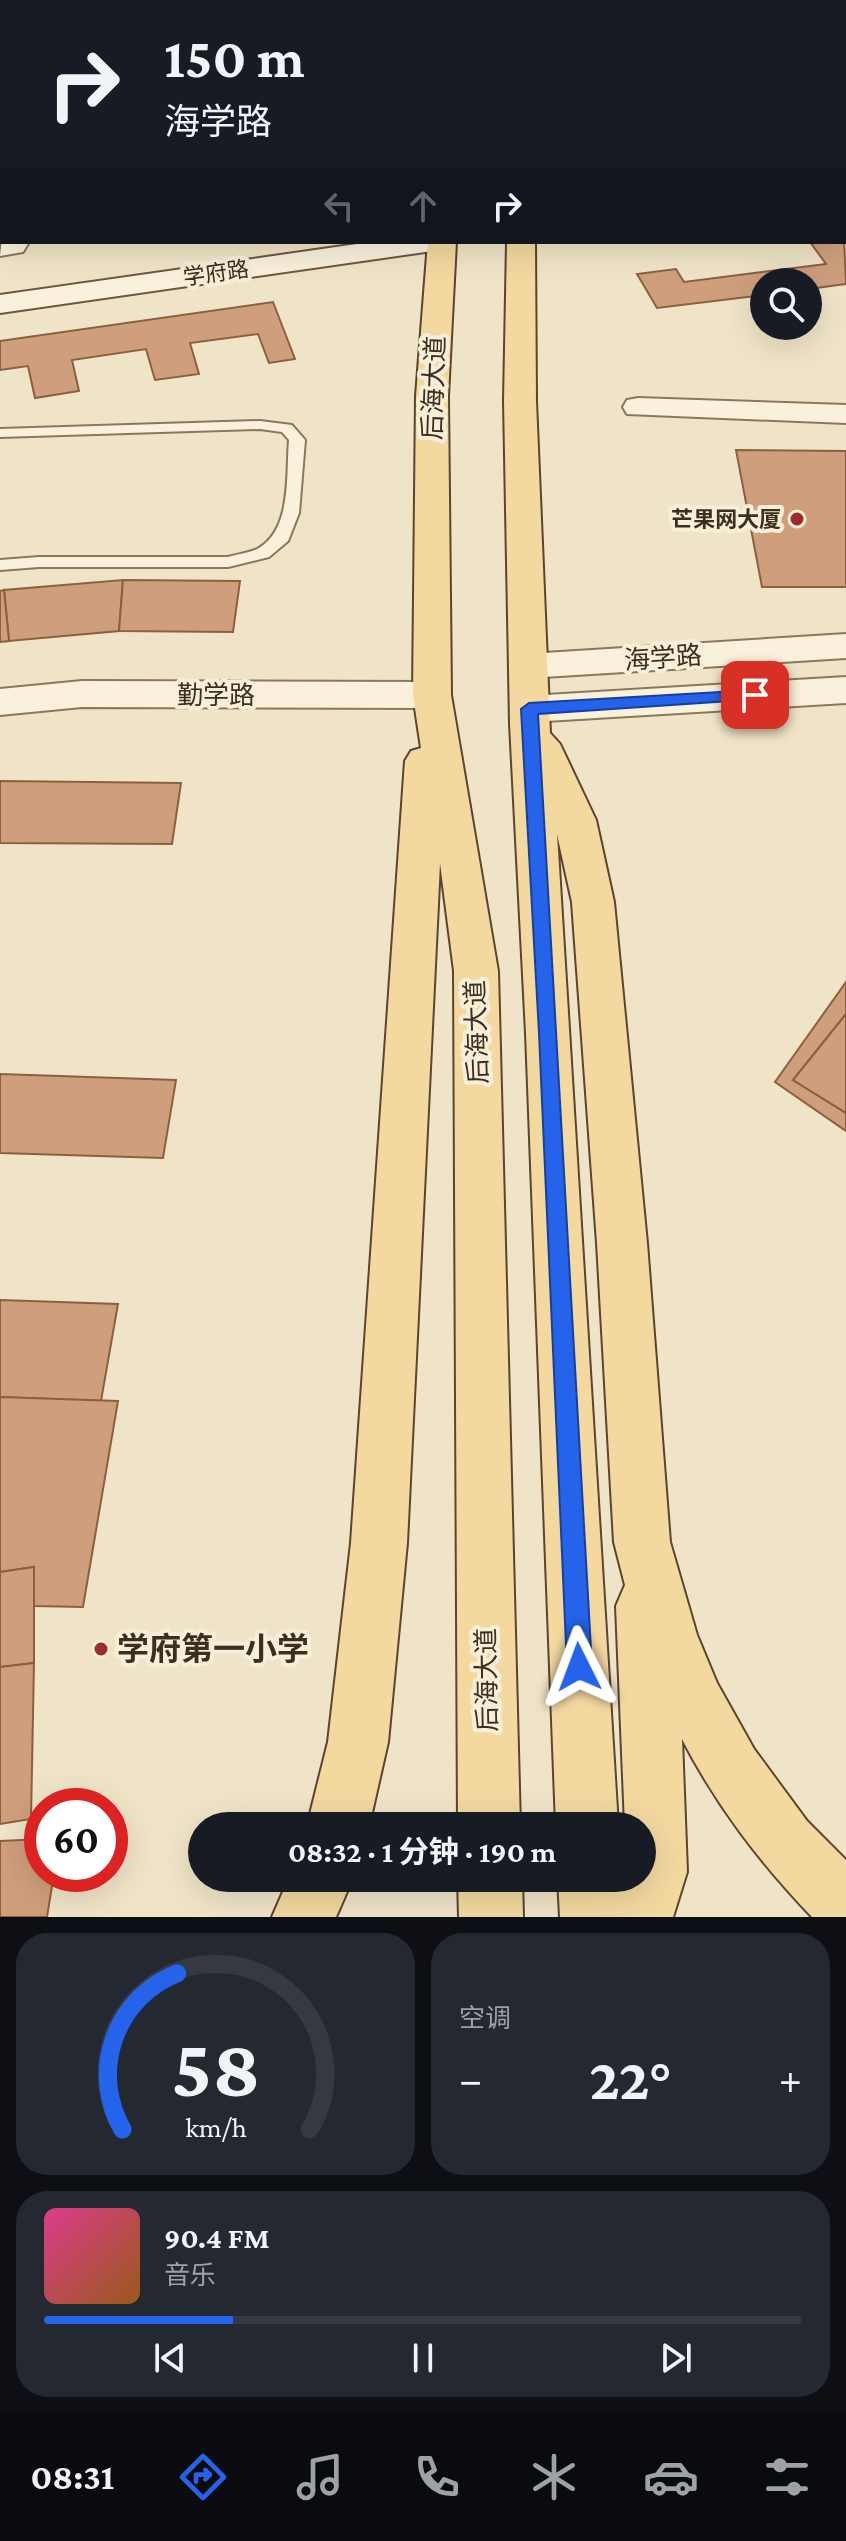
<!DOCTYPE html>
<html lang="zh">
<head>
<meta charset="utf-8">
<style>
  body { margin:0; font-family:"Crimson Pro","Noto Sans SC",serif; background:#242831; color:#f1f3f6; height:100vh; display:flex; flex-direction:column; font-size:30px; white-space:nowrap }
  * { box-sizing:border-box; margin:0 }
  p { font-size:26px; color:#9ea1a6 }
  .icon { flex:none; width:44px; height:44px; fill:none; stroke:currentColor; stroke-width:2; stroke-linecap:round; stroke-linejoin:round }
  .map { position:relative; height:1917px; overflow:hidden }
  .side { display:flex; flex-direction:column; gap:16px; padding:16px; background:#0d0f14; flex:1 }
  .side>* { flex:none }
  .top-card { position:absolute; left:0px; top:0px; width:846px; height:244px; box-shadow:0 8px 32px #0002; background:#171b24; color:#f1f3f6; overflow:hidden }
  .tools { position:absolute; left:750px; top:268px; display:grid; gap:16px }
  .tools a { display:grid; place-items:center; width:72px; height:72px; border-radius:50%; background:#171b24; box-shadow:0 8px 32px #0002; font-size:40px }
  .speed { position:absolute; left:24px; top:1788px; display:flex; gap:16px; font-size:40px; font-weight:700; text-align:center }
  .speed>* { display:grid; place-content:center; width:104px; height:104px; border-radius:50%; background:#171b24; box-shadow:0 8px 32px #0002; line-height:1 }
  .speed .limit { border:12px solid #d22; background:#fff; color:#111 }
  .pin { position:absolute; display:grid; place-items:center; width:68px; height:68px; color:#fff; margin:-34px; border-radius:16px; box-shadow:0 4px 12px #0006 }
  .me { position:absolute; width:88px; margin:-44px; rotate:357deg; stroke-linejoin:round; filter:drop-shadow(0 0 6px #0008) }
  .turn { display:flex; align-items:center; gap:28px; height:168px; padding:0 32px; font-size:36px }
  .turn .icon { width:104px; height:104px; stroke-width:2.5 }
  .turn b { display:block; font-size:56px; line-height:68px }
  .lanes { display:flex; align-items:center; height:76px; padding:0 32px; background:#0003; justify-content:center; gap:40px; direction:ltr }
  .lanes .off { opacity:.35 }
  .big { font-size:60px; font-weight:700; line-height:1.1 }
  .side .card { flex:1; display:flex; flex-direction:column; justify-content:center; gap:12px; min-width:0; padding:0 28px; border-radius:32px; background:#242831 }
  .side .dial { align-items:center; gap:0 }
  .dial svg { height:208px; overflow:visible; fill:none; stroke:#363941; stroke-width:7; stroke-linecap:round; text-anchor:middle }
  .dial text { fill:#f1f3f6; stroke:none }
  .song { display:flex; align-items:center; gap:24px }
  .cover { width:96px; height:96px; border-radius:12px; background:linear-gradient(135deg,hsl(330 70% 55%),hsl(30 70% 35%)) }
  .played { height:8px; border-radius:4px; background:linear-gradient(90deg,#2563eb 25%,#363941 25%) }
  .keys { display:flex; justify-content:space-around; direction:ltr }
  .heat { display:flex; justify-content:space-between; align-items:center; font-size:44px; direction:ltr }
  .side .tiles { flex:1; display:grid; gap:16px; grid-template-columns:1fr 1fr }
  .card:last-child { grid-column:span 2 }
  .trip { position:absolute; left:188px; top:1812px; width:468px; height:80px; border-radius:40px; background:#171b24; box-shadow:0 8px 32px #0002; font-weight:700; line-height:80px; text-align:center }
  .menu { display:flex; height:128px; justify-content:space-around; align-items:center; background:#090b0e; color:#9ea1a6 }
  .menu .icon { width:56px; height:56px }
  .menu .current { color:#2563eb }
  .menu b { font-size:36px; color:#f1f3f6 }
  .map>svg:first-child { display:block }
  .building { fill:#cf9f7d; stroke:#8d5f41; stroke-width:2 }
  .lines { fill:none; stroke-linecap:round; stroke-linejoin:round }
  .service-casing { stroke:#8d765c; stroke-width:4 }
  .minor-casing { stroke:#8d765c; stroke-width:4 }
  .secondary-casing { stroke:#6f573f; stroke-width:4 }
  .primary-casing { stroke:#5b4430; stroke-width:4 }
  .service { fill:#faf1dc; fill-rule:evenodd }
  .minor { fill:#faf1dc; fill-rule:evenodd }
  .secondary { fill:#faf1dc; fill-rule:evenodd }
  .primary { fill:#f3d9a0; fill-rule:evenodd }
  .route { fill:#2563eb; stroke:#184099; stroke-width:2 }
  .poi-dot { fill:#9e2a2b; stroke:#f7eed8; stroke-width:3 }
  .labels { text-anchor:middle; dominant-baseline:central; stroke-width:8; stroke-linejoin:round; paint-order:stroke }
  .far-street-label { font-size:22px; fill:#3d2e20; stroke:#f7eed8 }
  .far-poi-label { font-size:22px; font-weight:bold; fill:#3d2e20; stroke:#f7eed8; text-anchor:end }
  .street-label { font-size:26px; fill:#3d2e20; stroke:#f7eed8 }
  .near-poi-label { font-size:32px; font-weight:bold; fill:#3d2e20; stroke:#f7eed8; text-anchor:start }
</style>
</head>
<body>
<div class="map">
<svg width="846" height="1917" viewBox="0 0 846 1917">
  <rect width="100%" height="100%" fill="#f0e4c8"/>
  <!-- building -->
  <g class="building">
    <polygon points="746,0 846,0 846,27 844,2"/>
    <polygon points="844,237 846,284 808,289 808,282 764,282 764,295 657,308 637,274 676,269 684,282 826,264 810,242 844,242"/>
    <polygon points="273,302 295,359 269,363 258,334 190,343 199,374 155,380 146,349 72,360 79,391 35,398 28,366 0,370 0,341"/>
    <polygon points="736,450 846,451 846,587 762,587"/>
    <polygon points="123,580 119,631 9,641 4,590"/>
    <polygon points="123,580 240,581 233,632 119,631"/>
    <polygon points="4,590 9,641 0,642 0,591"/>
    <polygon points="0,781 181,783 172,844 0,843"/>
    <polygon points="846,982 846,1014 793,1080 846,1113 846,1131 775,1082"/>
    <polygon points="846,1014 846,1113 793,1080"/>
    <polygon points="0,1074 176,1080 163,1158 0,1153"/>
    <polygon points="0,1300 118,1304 101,1401 0,1397"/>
    <polygon points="0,1397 118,1401 83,1607 34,1606 34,1567 0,1572"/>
    <polygon points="34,1567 34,1663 0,1667 0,1572"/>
    <polygon points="34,1663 31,1819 0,1824 0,1667"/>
    <polygon points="42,1839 42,1874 54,1874 47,1917 0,1917 0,1841"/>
  </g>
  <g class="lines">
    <!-- service casing -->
    <g class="service-casing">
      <path id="service" d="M260 421 292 425 305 440 299 513 288 541 269 557 228 567H39L0 570V560L39 557H228C238 554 251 553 259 548 292 528 286 475 289 440L282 432 260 429 0 437V429Z"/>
    </g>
    <!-- minor casing -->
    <g class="minor-casing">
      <g id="minor">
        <rect x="56" y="0" width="22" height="2"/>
        <polygon points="685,0 707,0 708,2 686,2"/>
        <rect x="844" y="56" width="2" height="14"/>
        <polygon points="2,239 2,242 29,242 23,252 0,256"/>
        <polygon points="638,398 846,405 846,423 627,414 623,407 627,400"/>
        <polygon points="846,634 846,658 528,678 515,675 510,666 515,657 528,654"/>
        <polygon points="846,677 846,703 529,722 516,718 511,709 516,700 529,696"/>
        <polygon points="82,681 432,682 445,686 450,695 445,704 432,708 82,707 0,715 0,689"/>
      </g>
    </g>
    <!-- secondary casing -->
    <g class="secondary-casing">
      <g id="secondary">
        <polygon points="844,158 846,158 844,175"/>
        <polygon points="371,242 446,242 442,248 432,251 0,313 0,295"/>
      </g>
    </g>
    <!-- primary casing -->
    <g class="primary-casing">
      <g id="primary">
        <rect x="453" y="0" width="24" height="2"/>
        <rect x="515" y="0" width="24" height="2"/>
        <polygon points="428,242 456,242 448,396 451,695 498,971 520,1826 458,1826 454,971 440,863 407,1543 388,1742 369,1826 307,1826 328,1742 351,1543 405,761 411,751 421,748 413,695 416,396"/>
        <path d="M507 242H535L536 401 550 733 560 744 596 820 614 902 647 1243 670 1542 697 1635 717 1683 754 1749 807 1821 846 1860V1917H812C759 1861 718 1808 682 1739L687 1872 673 1917H560L558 1878H642V1826H625L616 1606 625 1585 614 1542 597 1243 572 902 557 834 618 1826H556L526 1033 510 724 504 401Z"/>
        <polygon points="289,1878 353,1878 336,1917 272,1917"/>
        <polygon points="458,1878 522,1878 523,1917 459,1917"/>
      </g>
    </g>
    <!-- service -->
    <use href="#service" class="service"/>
    <!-- minor -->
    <use href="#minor" class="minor"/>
    <!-- secondary -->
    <use href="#secondary" class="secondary"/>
    <!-- primary -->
    <use href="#primary" class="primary"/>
  </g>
  <!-- route -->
  <polygon class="route" points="755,690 763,695 760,699 538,714 592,1667 588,1676 579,1680 571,1676 567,1667 539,1033 521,709 529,703"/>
  <!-- markers -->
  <g class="poi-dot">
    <circle cx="797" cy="519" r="8"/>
    <circle cx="101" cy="1649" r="8"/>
  </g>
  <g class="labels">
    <!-- far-street labels -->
    <g class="far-street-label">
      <text transform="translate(216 273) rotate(-8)">学府路</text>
    </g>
    <!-- far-poi labels -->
    <g class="far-poi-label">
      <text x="781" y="519">芒果网大厦</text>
    </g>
    <!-- street labels -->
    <g class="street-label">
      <text transform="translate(434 388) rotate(-88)">后海大道</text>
      <text transform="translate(663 658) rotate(-4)">海学路</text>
      <text x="216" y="695">勤学路</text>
      <text transform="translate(477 1032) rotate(-92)">后海大道</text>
      <text transform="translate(487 1680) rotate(-91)">后海大道</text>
    </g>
    <!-- near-poi labels -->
    <g class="near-poi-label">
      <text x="117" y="1649">学府第一小学</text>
    </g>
  </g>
</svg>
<div class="tools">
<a><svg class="icon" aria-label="search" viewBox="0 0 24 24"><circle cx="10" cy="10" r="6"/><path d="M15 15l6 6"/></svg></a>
</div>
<div class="speed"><div class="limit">60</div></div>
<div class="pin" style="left:755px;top:695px;background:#d93025"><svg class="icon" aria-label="arrive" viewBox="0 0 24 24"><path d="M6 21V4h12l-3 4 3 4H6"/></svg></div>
<svg class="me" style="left:579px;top:1667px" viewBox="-20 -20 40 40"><path d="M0-17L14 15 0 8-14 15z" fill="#2563eb" stroke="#fff" stroke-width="4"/></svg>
<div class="trip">08:32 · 1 分钟 · 190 m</div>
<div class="top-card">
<div class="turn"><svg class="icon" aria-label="right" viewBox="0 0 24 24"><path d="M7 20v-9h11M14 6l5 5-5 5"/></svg><div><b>150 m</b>海学路</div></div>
<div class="lanes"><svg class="icon off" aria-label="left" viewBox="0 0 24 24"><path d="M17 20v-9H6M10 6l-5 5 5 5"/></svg><svg class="icon off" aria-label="ahead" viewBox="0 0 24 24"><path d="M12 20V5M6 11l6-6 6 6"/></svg><svg class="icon" aria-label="right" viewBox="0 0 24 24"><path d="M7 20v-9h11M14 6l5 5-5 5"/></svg></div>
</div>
</div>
<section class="side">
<div class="tiles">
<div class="card dial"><svg viewBox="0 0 100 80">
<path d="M14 69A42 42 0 1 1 86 69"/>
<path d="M14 69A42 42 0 0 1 35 9" stroke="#2563eb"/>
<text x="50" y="56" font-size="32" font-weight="700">58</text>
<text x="50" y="72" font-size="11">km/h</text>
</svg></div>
<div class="card"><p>空调</p>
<div class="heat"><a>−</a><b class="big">22°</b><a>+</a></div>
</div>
<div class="card">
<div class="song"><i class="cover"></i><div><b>90.4 FM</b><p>音乐</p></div></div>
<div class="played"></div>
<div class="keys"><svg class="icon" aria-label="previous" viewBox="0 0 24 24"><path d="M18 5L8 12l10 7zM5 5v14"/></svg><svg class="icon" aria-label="pause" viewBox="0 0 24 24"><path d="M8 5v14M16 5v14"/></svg><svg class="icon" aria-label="next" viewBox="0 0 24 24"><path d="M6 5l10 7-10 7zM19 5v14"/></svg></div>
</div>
</div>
</section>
<nav class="menu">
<b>08:31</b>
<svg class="icon current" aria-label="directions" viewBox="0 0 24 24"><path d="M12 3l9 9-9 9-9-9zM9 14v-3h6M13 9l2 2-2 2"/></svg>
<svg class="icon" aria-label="music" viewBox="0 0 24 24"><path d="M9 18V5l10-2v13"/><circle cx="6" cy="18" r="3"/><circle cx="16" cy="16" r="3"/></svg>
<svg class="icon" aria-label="phone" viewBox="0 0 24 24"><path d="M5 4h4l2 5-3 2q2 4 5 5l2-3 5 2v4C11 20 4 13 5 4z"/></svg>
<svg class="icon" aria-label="climate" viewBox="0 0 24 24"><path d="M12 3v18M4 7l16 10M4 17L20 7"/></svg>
<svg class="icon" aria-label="car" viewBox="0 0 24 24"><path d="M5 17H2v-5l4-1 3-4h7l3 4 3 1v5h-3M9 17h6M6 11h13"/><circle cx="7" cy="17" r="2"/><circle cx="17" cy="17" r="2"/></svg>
<svg class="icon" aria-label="filters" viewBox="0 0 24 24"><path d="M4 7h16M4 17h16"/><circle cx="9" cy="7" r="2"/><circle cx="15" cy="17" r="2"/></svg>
</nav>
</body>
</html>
